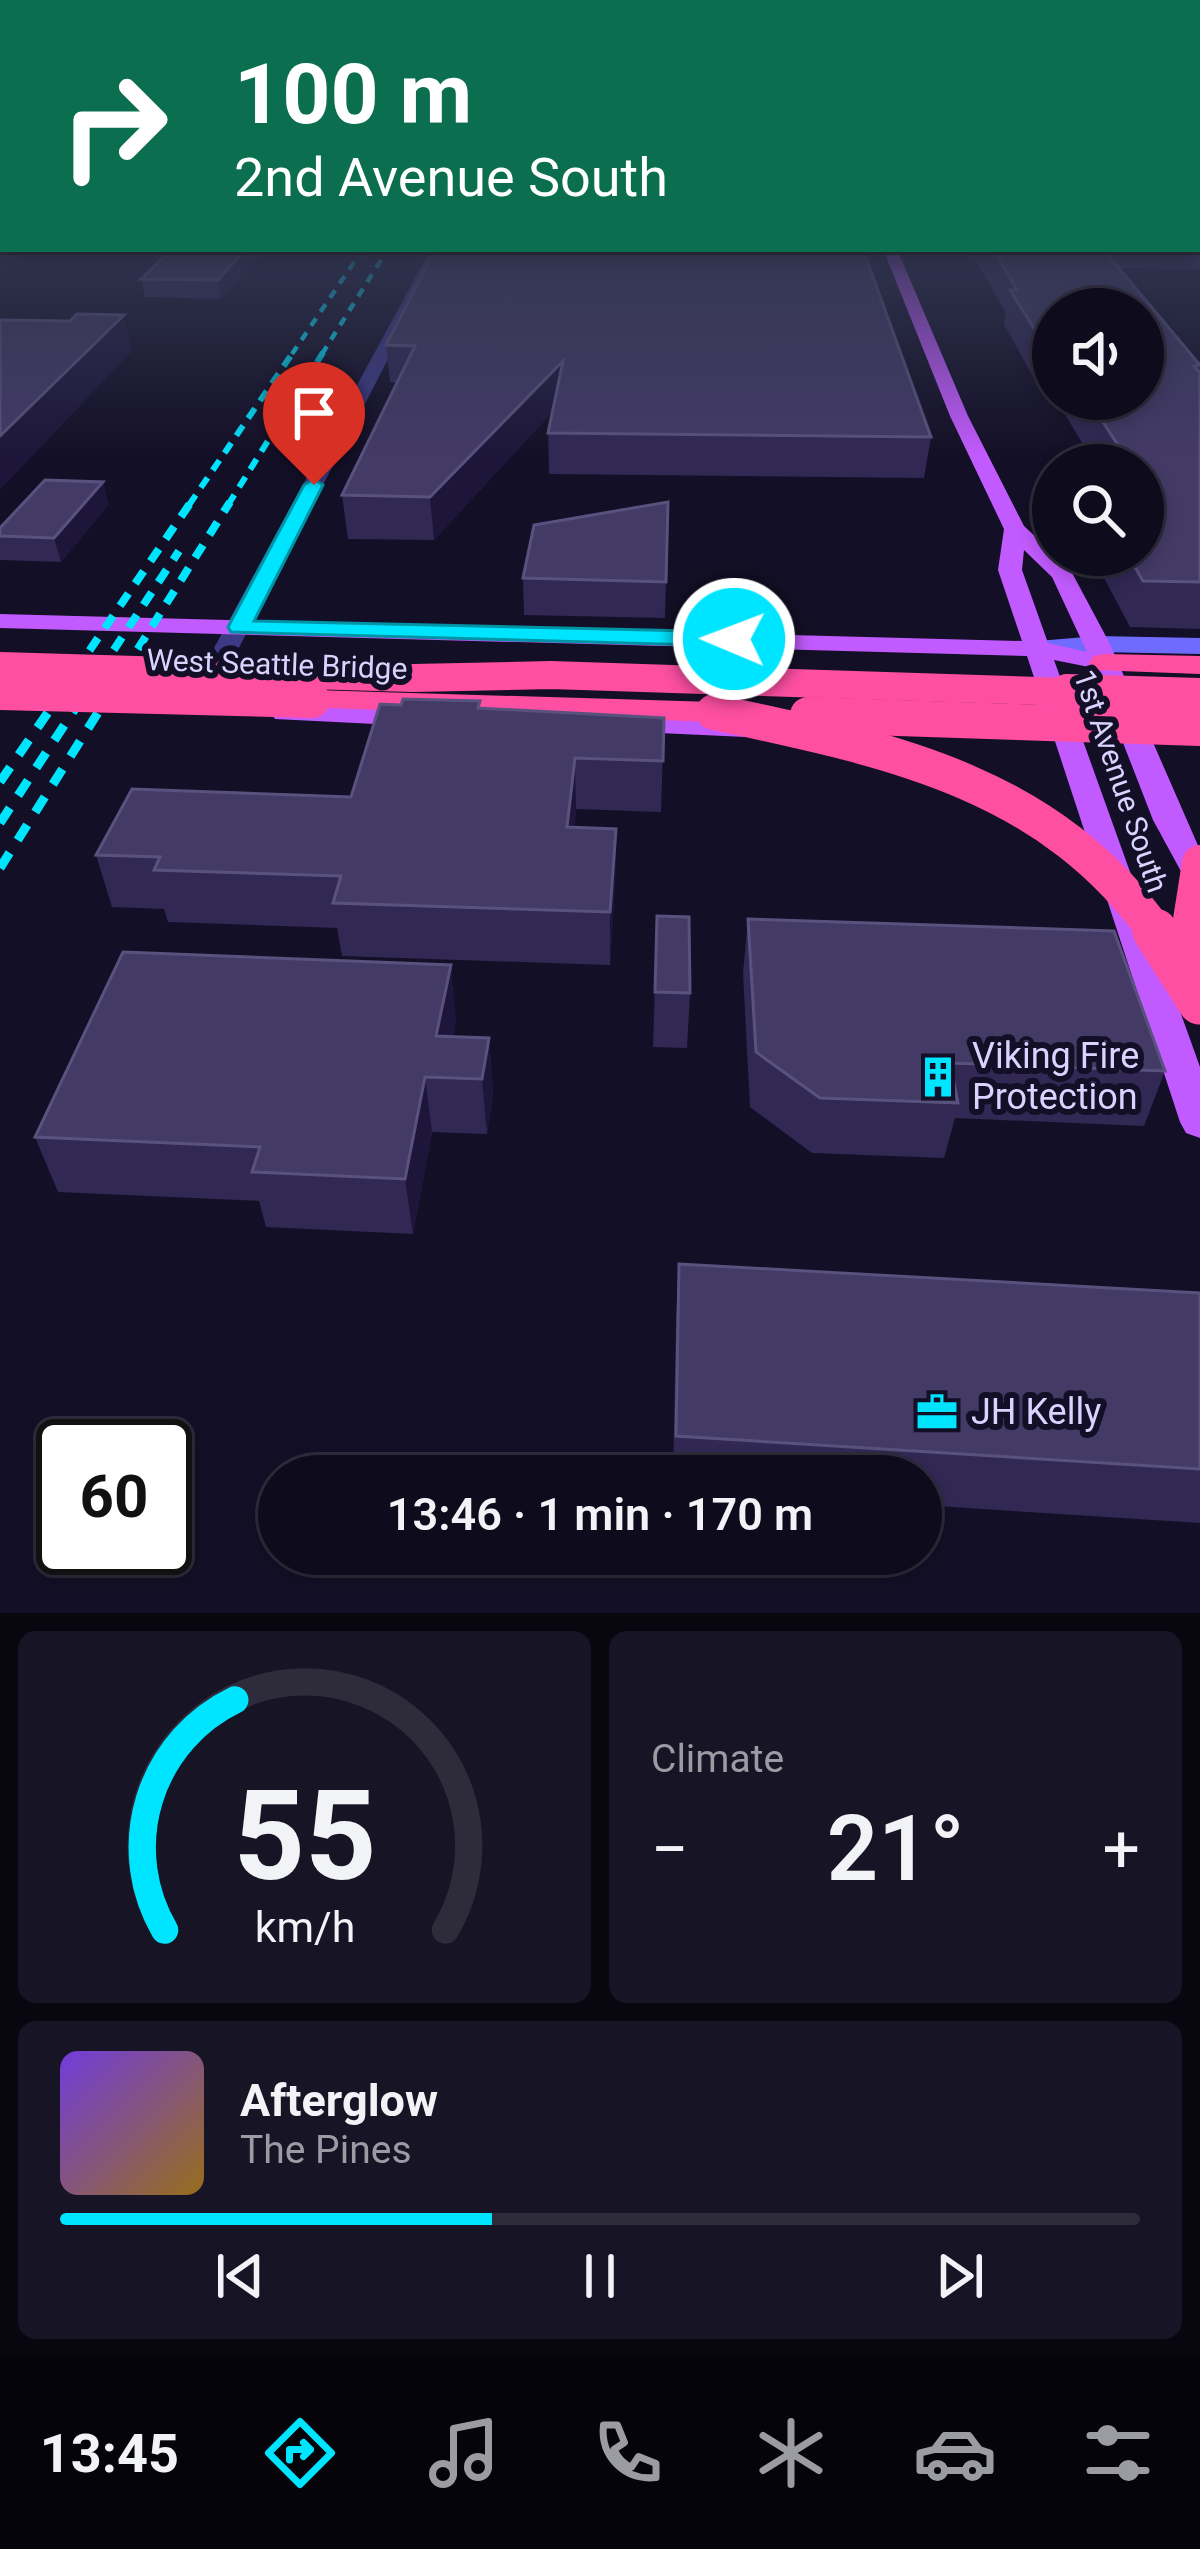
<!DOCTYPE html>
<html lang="en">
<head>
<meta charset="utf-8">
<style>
  body { margin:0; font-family:Roboto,sans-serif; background:#171425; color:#f1f3f6; height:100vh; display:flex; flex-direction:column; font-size:45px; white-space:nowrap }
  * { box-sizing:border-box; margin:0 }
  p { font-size:39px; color:#9b9ba3 }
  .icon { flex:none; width:66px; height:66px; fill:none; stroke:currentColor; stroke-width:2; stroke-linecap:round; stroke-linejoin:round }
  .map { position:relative; height:1613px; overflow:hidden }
  .details { display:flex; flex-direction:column; gap:18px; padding:18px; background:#08060f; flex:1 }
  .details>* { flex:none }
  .banner { position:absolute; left:0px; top:0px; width:1200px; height:252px; box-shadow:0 6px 18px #0003,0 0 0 3px #2e2b3b; background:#0b6e4f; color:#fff; overflow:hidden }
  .tools { position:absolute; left:1032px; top:288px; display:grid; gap:24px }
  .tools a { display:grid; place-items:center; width:132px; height:132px; border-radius:50%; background:#0e0b1c; box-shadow:0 6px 18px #0003,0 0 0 3px #2e2b3b; font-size:60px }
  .speed { position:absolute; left:36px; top:1419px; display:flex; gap:24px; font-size:60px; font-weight:700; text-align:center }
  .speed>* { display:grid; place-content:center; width:156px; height:156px; border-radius:50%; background:#0e0b1c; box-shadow:0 6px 18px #0003,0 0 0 3px #2e2b3b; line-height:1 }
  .speed .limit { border:6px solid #111; border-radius:18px; background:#fff; color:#111 }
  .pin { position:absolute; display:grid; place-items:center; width:102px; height:102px; color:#fff; margin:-123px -51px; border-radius:50% 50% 50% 0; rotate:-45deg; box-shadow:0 0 12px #0007 }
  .pin .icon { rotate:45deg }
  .me { position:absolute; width:132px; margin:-66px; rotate:271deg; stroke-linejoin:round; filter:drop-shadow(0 0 9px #0008) }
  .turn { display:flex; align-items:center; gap:42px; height:252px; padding:0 36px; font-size:54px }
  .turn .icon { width:156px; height:156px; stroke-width:2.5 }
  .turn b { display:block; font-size:84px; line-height:102px }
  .big { font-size:90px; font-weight:600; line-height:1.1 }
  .details .tile { flex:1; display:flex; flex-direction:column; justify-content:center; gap:18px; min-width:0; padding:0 42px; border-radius:18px; background:#171425 }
  .details .dial { align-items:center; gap:0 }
  .dial svg { height:312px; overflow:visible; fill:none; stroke:#2e2b3b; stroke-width:7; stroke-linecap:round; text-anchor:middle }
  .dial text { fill:#f1f3f6; stroke:none }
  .song { display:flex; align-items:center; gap:36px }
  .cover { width:144px; height:144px; border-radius:18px; background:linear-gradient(135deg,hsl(260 70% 55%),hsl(40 70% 35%)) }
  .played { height:12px; border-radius:6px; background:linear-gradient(90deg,#00e5ff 40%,#2e2b3b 40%) }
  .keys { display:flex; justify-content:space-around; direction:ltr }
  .heat { display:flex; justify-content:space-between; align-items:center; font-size:66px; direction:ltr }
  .details .tiles { flex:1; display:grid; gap:18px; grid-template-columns:1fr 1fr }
  .tile:last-child { grid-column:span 2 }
  .trip { position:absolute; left:258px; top:1455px; width:684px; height:120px; border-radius:60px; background:#0e0b1c; box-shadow:0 6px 18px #0003,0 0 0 3px #2e2b3b; font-weight:600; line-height:120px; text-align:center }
  .tab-bar { display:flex; height:192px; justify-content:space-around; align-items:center; background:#06040b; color:#9b9ba3 }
  .tab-bar .icon { width:84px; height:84px }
  .tab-bar .current { color:#00e5ff }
  .tab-bar b { font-size:54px; color:#f1f3f6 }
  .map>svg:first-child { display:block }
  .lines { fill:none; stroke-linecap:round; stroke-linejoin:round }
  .street { fill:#3d3a85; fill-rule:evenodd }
  .secondary { fill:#6f6bff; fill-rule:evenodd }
  .primary { fill:#c25bff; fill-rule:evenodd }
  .highway { fill:#ff4fa3; fill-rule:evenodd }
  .rail-far3 { stroke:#00e5ff; stroke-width:4.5; stroke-dasharray:9 8; stroke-linecap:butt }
  .rail-far2 { stroke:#00e5ff; stroke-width:6; stroke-dasharray:12 9; stroke-linecap:butt }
  .rail-far1 { stroke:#00e5ff; stroke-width:8; stroke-dasharray:15 12; stroke-linecap:butt }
  .rail { stroke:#00e5ff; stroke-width:9; stroke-dasharray:18 15; stroke-linecap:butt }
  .highway-bridge-far2 { stroke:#ff4fa3; stroke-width:28 }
  .highway-bridge-far1 { stroke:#ff4fa3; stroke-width:36 }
  .highway-bridge { stroke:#ff4fa3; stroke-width:45 }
  .wall { fill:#312854 }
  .shaded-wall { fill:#1d163a }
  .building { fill:#433a66; stroke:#5a527e; stroke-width:3 }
  .route { fill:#00e5ff; stroke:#0095a6; stroke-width:3 }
  .labels { text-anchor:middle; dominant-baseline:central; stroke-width:12; stroke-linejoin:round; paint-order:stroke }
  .street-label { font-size:30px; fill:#d9d4ff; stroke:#130f26 }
  .near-poi-label { font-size:36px; fill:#d9d4ff; stroke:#130f26; text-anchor:start }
</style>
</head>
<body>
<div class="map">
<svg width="1200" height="1613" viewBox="0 0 1200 1613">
  <rect width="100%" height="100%" fill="#130f26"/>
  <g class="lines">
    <!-- street -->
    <polygon class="street" points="431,249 445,249 215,694 211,700 193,700 189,694"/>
    <!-- secondary -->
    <polygon class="secondary" points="1097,636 1200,638 1200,654 1097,652 1038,657 1025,649 1038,641"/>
    <!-- primary -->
    <g class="primary">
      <path d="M883 249H897L968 416 1024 526 1070 569 1110 644 1200 850V890L1189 886 1153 820 1094 668 1054 660 1200 1067V1138L1186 1133 1180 1122 1027 656 0 628V614L1022 641 998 570 1004 529 950 416ZM1024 550 1052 577 1087 652 1048 643 1022 570Z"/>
      <polygon points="285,705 416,710 430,718 416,726 275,719 271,713"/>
      <polygon points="626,717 746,721 760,729 746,737 616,731 612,725"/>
    </g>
    <!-- highway -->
    <g class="highway">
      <polygon points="1105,654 1200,656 1200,674 1094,670 1089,663 1094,656"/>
      <polygon points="312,690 714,702 730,712 714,722 301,707 296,700 301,693"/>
    </g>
    <!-- rail-far3 -->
    <g class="rail-far3">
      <polyline points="292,354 363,249"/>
      <polyline points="322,354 388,249"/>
    </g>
    <!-- rail-far2 -->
    <g class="rail-far2">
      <polyline points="189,505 294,351"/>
      <polyline points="228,505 324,351"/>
    </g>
    <!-- rail-far1 -->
    <g class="rail-far1">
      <polyline points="59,695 191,502"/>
      <polyline points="84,695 179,551"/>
      <polyline points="109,695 230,502"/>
    </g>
    <!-- rail -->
    <g class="rail">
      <polyline points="0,782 62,692"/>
      <polyline points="0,823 86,692"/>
      <polyline points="0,868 111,692"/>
    </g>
    <!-- highway-bridge-far2 -->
    <g class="highway-bridge-far2">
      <polyline points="0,666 413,678 551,675 1159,695"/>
      <polyline points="0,692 105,695"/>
    </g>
    <!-- highway-bridge-far1 -->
    <g class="highway-bridge-far1">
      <polyline points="0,692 312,700"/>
      <polyline points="1067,692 1200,696"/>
      <path d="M714 712C886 749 1049 780 1157 934"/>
      <polyline points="808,715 1200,728"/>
      <polyline points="1194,934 1191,920 1200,863"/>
    </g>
    <!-- highway-bridge -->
    <g class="highway-bridge">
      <polyline points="1155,931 1200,1002"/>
      <polyline points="1194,931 1200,958"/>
    </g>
  </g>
  <!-- wall -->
  <g class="wall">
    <polygon points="1197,232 1200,232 1200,269 1118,268 1200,365 1200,629 1130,627 1092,555 1143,555 1143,465 1095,465 1056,399 1143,399 1053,309 1053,394 1047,384 1037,384 1004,324 1006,313 969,249 1197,249"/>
    <polygon points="172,249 264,249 221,299 145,297 141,279"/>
    <polygon points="436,249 931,437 924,478 549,474 548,433 553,411 434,540 348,539 342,495 397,383 390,382 386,345"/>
    <polygon points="103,482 108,505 61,562 0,560 0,528"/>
    <polygon points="668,502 665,618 524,615 523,578"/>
    <polygon points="480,701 480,708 664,718 661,812 576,809 574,828 616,829 615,880 610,965 342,956 337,928 168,922 164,909 112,907 96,855 351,797"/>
    <polygon points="657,916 690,993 687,1048 653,1047"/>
    <polygon points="748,919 1165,1071 1144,1126 955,1118 944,1158 812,1153 750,1107 743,973"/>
    <polygon points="456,1019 453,1036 489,1038 493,1093 487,1134 432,1132 413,1234 266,1227 259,1201 58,1192 35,1137"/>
    <polygon points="679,1264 1200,1293 1200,1523 921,1505 921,1476 673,1476 676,1318"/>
  </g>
  <!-- shaded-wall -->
  <g class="shaded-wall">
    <polygon points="246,249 264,249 221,299 218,280"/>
    <polygon points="124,315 132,351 0,490 0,436"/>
    <polygon points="563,361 564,399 434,540 430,497"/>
    <polygon points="103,482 108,505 61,562 54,538"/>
    <polygon points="575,758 576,809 568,879 567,827"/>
    <polygon points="616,829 615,880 610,965 610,912"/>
    <polygon points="451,965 456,1019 445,1078 436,1036"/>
    <polygon points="489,1038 493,1093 487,1134 482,1079"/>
    <polygon points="425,1077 432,1132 413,1234 405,1179"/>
  </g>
  <!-- building -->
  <g class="building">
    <polygon points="172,249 246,249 218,280 141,279"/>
    <polygon points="436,249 863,249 931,437 548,433 563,361 430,497 342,495 415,346 386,345"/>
    <polygon points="993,249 1103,249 1200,365 1194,366 1200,373 1200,582 1143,581 1128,555 1143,555 1143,465 1131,465 1088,399 1143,399 1143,309 1053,309 1053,346 1045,346 1010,290 1017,290"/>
    <polygon points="77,314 124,315 0,436 0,320 70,321"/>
    <polygon points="45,480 103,482 54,538 0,536 0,528"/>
    <polygon points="668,502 666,582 523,578 534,525"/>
    <polygon points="403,699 480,701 478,708 664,718 663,761 575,758 567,827 616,829 610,912 333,903 341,876 154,870 160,857 96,855 132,789 351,797 380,704 401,705"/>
    <polygon points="657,916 689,917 690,993 655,992"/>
    <polygon points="748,919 1114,931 1165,1071 950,1063 958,1103 820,1098 756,1052"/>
    <polygon points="123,952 451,965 436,1036 489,1038 482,1079 425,1077 405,1179 252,1172 260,1147 35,1137"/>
    <polygon points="679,1264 1200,1293 1200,1469 676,1436"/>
  </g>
  <!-- sky -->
  <linearGradient id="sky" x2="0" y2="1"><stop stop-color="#0a0815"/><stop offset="0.51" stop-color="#333752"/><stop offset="1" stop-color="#333752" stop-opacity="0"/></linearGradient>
  <rect width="1200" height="458" fill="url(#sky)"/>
  <!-- route -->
  <polygon class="route" points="314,479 323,485 254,621 734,632 746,639 734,646 231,632 228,627 304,485"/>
  <!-- icons -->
  <defs>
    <g id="building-bare" transform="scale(3.24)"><path d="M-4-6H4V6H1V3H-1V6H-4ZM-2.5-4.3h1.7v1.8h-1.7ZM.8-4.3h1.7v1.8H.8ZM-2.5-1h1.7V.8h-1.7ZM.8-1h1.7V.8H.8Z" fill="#00e5ff" stroke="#130f26" stroke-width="2.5" paint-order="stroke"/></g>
    <g id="office-bare" transform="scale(3.24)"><path d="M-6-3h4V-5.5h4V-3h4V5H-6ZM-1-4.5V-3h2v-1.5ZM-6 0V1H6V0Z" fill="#00e5ff" stroke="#130f26" stroke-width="2.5" paint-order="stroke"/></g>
  </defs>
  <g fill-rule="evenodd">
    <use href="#building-bare" x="938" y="1077"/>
    <use href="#office-bare" x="937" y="1412"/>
  </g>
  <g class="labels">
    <!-- street labels -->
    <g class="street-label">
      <text transform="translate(277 664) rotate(2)">West Seattle Bridge</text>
      <text transform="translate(1121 781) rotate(71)">1st Avenue South</text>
    </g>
    <!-- near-poi labels -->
    <g class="near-poi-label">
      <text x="972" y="1056">Viking Fire<tspan x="972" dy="41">Protection</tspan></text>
      <text x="971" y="1412">JH Kelly</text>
    </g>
  </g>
</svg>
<div class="tools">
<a><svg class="icon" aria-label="sound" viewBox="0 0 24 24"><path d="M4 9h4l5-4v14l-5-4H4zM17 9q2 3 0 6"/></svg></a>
<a><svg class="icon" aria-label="search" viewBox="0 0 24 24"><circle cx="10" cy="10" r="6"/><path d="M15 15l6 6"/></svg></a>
</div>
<div class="speed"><div class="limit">60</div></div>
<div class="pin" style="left:314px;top:485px;background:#d93025"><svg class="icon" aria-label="arrive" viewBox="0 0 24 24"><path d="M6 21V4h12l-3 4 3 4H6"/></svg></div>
<svg class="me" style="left:734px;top:639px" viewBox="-20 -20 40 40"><circle r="17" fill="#00e5ff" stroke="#fff" stroke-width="3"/><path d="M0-11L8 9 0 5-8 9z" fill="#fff"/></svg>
<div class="trip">13:46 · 1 min · 170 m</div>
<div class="banner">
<div class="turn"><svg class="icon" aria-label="right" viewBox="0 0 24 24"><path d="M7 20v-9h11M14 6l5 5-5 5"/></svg><div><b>100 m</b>2nd Avenue South</div></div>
</div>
</div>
<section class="details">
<div class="tiles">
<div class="tile dial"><svg viewBox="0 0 100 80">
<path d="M14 69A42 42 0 1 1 86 69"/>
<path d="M14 69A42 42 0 0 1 32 10" stroke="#00e5ff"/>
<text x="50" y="56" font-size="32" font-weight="700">55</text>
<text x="50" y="72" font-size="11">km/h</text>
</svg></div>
<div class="tile"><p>Climate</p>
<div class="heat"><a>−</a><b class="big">21°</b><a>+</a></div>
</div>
<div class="tile">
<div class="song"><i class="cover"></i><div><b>Afterglow</b><p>The Pines</p></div></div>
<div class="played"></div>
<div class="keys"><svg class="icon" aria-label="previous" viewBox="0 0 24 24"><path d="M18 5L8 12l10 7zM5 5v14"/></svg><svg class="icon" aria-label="pause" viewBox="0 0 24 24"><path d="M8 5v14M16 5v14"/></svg><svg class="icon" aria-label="next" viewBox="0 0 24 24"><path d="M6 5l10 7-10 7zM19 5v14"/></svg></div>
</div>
</div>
</section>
<nav class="tab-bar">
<b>13:45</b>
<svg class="icon current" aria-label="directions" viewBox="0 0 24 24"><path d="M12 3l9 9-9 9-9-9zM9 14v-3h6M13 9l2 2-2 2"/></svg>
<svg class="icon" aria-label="music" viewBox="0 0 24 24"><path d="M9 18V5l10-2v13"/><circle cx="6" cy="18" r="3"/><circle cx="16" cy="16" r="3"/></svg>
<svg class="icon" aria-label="phone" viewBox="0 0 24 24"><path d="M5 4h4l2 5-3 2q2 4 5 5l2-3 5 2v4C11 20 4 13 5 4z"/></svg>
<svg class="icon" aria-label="climate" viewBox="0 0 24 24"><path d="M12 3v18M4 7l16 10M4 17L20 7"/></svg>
<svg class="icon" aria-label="car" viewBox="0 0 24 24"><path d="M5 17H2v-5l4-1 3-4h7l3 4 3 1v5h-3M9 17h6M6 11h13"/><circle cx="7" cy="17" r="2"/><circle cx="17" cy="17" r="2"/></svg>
<svg class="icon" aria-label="filters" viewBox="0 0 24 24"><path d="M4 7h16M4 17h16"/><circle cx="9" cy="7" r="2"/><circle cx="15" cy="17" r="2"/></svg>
</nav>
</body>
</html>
